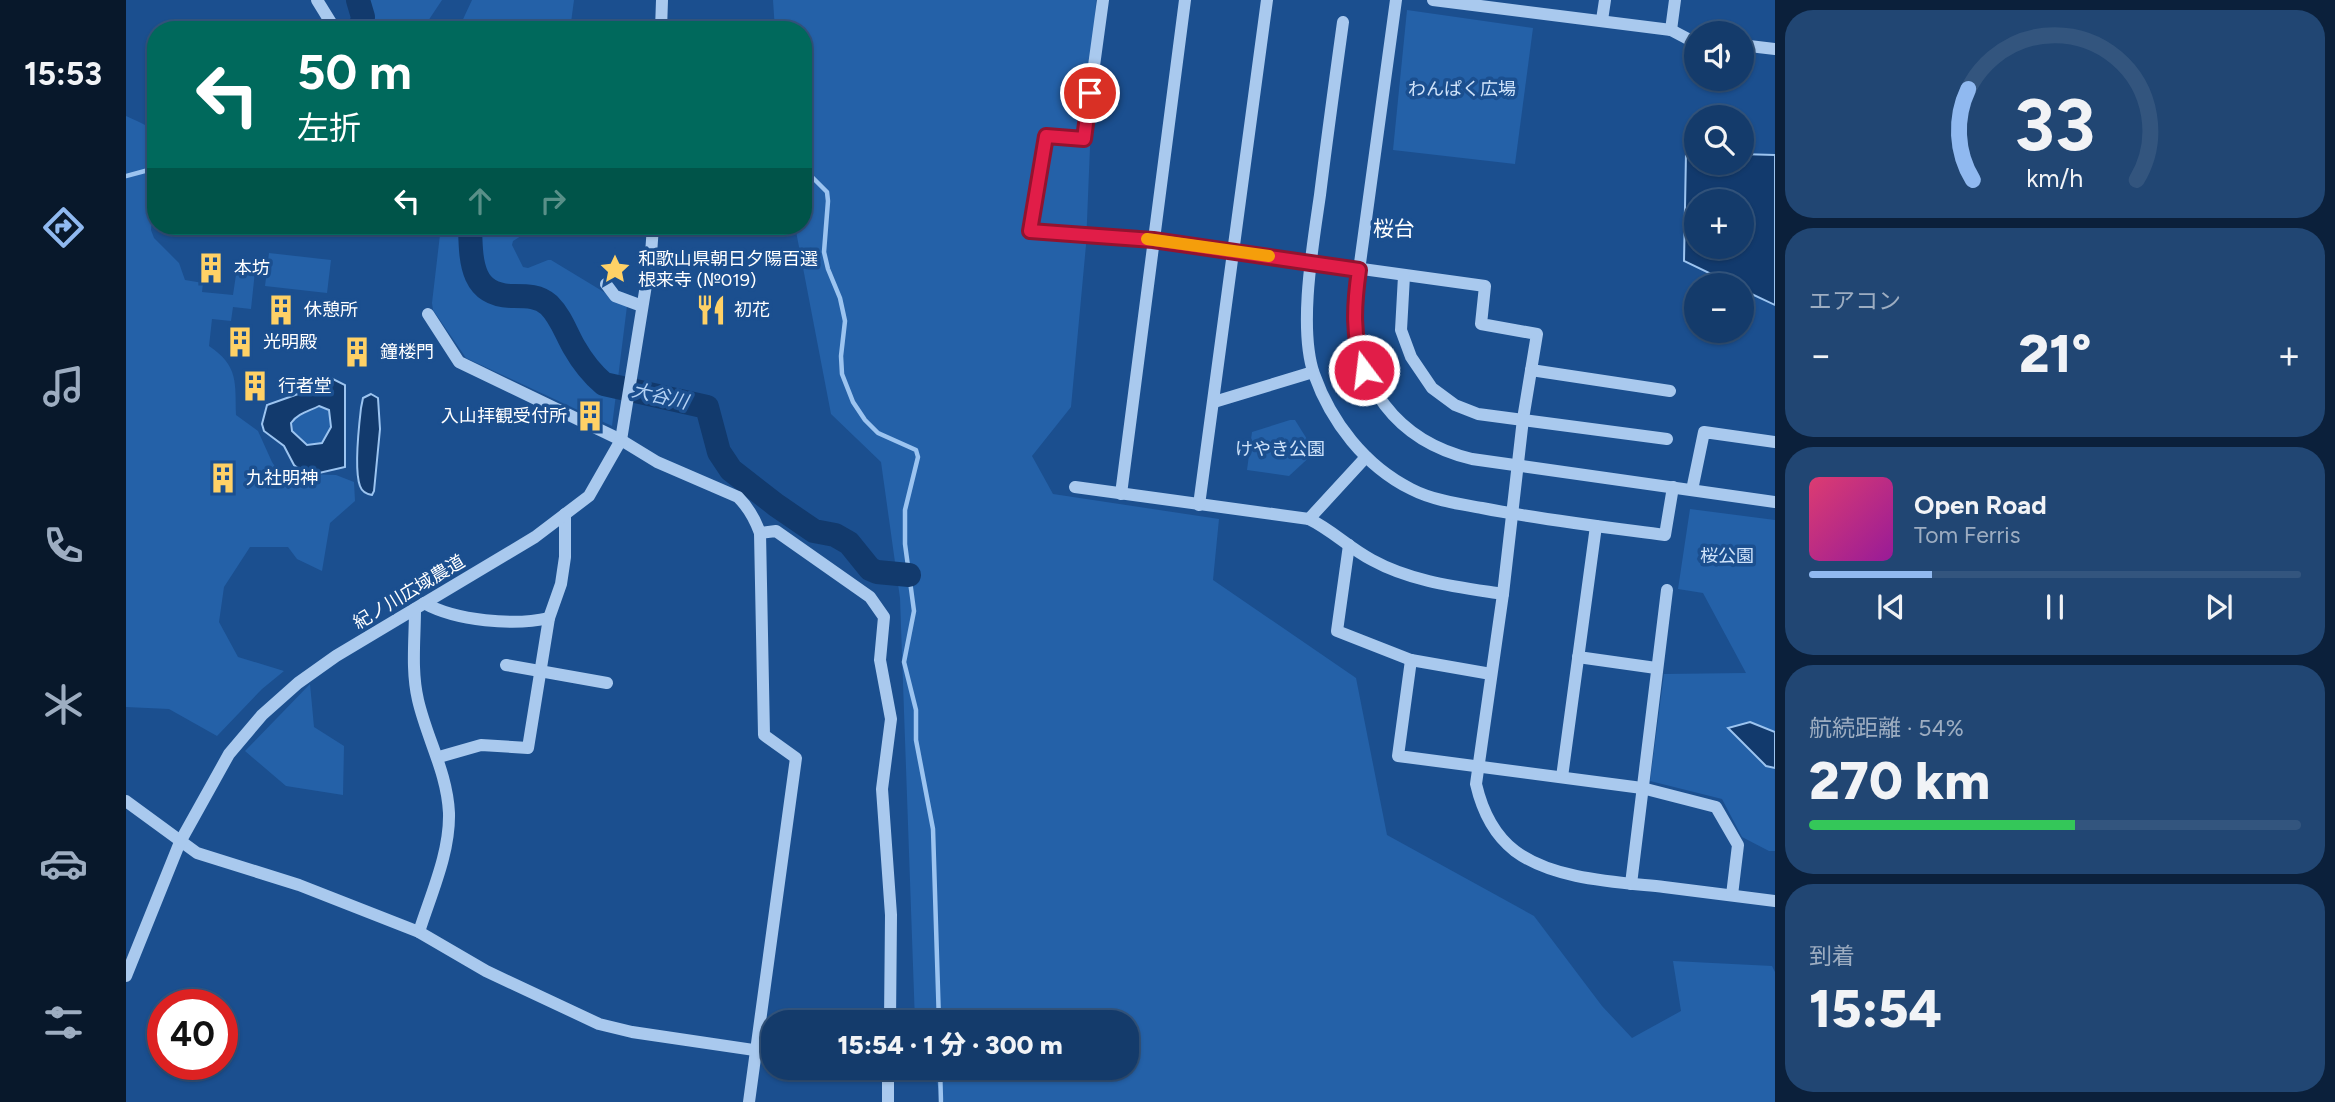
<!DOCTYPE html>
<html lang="ja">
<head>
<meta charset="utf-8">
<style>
  body { margin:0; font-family:Figtree,"Noto Sans JP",sans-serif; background:#214673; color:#f1f3f6; height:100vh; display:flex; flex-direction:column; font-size:26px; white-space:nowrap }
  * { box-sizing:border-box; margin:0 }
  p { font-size:23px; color:#9dadc1 }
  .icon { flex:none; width:38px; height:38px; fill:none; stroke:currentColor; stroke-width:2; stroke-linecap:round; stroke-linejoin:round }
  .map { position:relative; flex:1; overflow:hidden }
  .drawer { display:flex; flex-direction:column; gap:10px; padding:10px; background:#0b203b; width:560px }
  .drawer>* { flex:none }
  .top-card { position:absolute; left:21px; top:21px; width:665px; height:214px; border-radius:28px; box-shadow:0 2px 5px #0004,0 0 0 2px #33557e; background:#00695c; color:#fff; overflow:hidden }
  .fabs { position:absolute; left:1558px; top:21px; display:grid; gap:14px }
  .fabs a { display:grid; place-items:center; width:70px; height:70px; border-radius:50%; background:#143b6b; box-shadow:0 2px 5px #0004,0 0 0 2px #33557e; font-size:35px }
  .speed { position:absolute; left:21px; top:989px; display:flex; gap:14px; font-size:35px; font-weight:700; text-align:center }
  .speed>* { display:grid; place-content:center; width:91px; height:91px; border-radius:50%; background:#143b6b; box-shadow:0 2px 5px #0004,0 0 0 2px #33557e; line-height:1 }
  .speed .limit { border:10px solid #d22; background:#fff; color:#111 }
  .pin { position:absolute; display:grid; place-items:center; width:60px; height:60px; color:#fff; margin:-30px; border:4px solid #fff; border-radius:50%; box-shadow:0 2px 7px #0007 }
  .me { position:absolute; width:77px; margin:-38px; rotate:345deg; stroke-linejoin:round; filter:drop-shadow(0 0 5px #0008) }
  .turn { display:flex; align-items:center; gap:24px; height:147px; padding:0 35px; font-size:32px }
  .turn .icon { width:91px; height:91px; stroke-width:2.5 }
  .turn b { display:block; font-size:49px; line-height:60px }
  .lanes { display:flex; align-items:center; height:66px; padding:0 35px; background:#0003; justify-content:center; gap:35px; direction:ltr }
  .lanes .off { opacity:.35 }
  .big { font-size:52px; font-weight:800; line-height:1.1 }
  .drawer .card { flex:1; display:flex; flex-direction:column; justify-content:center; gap:10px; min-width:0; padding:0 24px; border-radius:28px; background:#214673 }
  .drawer .dial { align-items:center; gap:0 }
  .dial svg { height:182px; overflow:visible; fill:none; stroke:#33557e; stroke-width:7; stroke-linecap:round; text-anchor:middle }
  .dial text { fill:#f1f3f6; stroke:none }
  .song { display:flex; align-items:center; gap:21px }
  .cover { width:84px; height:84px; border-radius:10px; background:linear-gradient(135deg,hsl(340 70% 55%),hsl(300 70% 35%)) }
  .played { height:7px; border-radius:4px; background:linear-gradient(90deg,#90b9f0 25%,#33557e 25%) }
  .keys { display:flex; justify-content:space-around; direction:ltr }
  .heat { display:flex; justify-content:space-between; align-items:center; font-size:38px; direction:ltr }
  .charge { height:10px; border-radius:5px; background:linear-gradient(90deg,#34c759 54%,#33557e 0) }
  .trip { position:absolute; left:635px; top:1010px; width:378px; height:70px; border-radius:28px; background:#143b6b; box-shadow:0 2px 5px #0004,0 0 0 2px #33557e; font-weight:800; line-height:70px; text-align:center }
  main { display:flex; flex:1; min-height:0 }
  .dock { display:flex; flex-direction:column; width:126px; justify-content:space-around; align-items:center; background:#08182b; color:#9dadc1 }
  .dock .icon { width:49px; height:49px }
  .dock .on { color:#90b9f0 }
  .dock b { font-size:32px; color:#f1f3f6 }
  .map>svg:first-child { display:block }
  .green { fill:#2461a8 }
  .water { fill:#123a6d; stroke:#9cc4f0; stroke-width:2; fill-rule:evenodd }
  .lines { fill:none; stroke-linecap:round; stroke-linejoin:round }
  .stream { stroke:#9cc4f0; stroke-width:4.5 }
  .river { stroke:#123a6d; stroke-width:24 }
  .minor { stroke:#a9c9ee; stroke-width:12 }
  .route-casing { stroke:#92132f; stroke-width:18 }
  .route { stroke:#e11d48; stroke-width:12 }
  .slow { stroke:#f59e0b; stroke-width:12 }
  .labels { text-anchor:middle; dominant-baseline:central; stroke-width:7; stroke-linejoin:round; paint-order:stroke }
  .park-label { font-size:18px; fill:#cfe3fa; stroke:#1b4f8f }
  .poi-label { font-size:18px; fill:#fff; stroke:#1b4f8f; text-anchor:start }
  .street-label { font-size:18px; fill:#fff; stroke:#1b4f8f }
  .water-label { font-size:19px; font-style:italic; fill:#b5d3f5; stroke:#1b4f8f }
  .quarter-label { font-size:21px; fill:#fff; stroke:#1b4f8f }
</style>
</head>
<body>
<main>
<nav class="dock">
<b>15:53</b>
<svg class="icon on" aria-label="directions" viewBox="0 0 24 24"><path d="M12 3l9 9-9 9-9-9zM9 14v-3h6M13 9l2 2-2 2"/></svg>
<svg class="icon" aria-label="music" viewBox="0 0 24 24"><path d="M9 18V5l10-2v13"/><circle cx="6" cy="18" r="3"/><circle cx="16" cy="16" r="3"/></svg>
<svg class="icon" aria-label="phone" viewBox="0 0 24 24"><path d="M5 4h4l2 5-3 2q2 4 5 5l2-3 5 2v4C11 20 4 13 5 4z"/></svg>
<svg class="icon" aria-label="climate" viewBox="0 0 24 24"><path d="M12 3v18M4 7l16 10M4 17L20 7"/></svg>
<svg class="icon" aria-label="car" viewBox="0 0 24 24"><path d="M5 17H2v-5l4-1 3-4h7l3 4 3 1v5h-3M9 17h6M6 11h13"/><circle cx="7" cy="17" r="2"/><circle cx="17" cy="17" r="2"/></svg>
<svg class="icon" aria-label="filters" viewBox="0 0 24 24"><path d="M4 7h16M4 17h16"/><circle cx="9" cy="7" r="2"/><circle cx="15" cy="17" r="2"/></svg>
</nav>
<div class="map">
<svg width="1649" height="1102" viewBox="0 0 1649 1102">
  <rect width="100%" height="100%" fill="#1b4f8f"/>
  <!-- green -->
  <g class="green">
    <polygon points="240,0 316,0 296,30 285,30 280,26 245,22"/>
    <polygon points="346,0 448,0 444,30 332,30"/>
    <polygon points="647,0 970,0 960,245 945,407 906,456 927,494 1093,519 1087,580 1230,678 1261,835 1408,916 1476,1006 1506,1038 1555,1011 1547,961 1646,966 1649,972 1649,1102 818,1102 805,1068 1001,1068 1001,1022 789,1022 774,598 755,462 705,414 669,226 677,226 677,30 649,30"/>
    <polygon points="1281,10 1407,28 1389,164 1267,150"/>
    <path d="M0 116C8 120 23 125 28 132 35 143 27 213 25 230L28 238 53 263 59 280 77 283 76 292 107 295 111 268 129 271 125 309 107 307 105 321 86 319 83 346C113 366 109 383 110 415L132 431 146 462 153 473 210 475 228 482 229 501 204 523 196 571 171 559 162 547H124L98 587 93 622 112 657 158 671 136 689 91 736 43 709 0 707Z"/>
    <polygon points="315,226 397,226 395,236 387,241 386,245 397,267 402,268 422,260 425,260 501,306 486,426 340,358 307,310 306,303"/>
    <polygon points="143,253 205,260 201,293 139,286"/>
    <path d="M191 407 203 410 205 427 196 443 181 445 166 431 165 422C172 412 183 414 191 407Z"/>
    <polygon points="1164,420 1169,420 1189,452 1163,476 1121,470 1126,432"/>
    <polygon points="1564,509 1649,520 1649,851 1643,851 1616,837 1596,799 1524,781 1538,674 1620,673 1577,593 1552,589"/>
    <polygon points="184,684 188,727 218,746 217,795 160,786 119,751"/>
  </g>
  <!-- water -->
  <g class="water">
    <path d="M1560 153H1570V163H1615V154L1649 155V305L1615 289V285H1608L1558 261ZM1570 201H1615V247H1570Z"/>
    <path d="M194 377H203L219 385V467L193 473 174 470 168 465 158 446 138 431 136 424 141 405 172 394ZM193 406 203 410 205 427 196 443 181 445 166 431 165 423C172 413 184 411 193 406Z"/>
    <path d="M245 394 252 398 254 429 248 491 246 495C240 494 236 492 234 486 228 470 233 425 235 408L237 398Z"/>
    <polygon points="1624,722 1649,732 1649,768 1640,766 1602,728"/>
  </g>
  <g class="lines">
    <!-- stream -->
    <g class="stream">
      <polyline points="677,154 682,173 701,192 702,201 698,252 702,269 714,298 719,321 715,356 716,374 727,402 739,420 752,433 790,450 792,457 779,510 779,544 788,611 778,662 790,710 790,740 807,829 813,1022"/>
      <polyline points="0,176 30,168"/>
      <polyline points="814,1068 815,1102"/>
    </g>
    <!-- river -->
    <g class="river">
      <polyline points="232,0 237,17 234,30"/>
      <path d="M344 226C345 260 344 296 388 296 401 296 413 296 423 305 435 317 440 333 448 347 456 361 466 374 478 384L581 407 593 452 605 470 650 505 688 531 709 535 723 543 744 569 751 572 783 575"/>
    </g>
    <!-- minor -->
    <g class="minor">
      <polyline points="191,0 207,26 219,30"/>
      <path d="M977 0 958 139 920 136 904 231 1027 240 1359 286 1355 324 1411 334 1397 419 1377 594 1350 784C1356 810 1367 834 1389 851 1428 880 1491 882 1538 887 1575 892 1612 896 1649 901"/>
      <path d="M1270 0 1228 307C1229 384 1270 441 1346 459L1649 502"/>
      <polyline points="1307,0 1545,30 1564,40 1570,41"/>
      <polyline points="1476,20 1479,0"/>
      <path d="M1217 22C1209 80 1201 138 1194 195 1187 244 1172 328 1188 374 1205 422 1239 466 1285 489 1306 500 1333 504 1356 508 1417 520 1478 527 1539 535L1547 487"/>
      <polyline points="535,30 536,0"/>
      <polyline points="1545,30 1549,0"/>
      <polyline points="1615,45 1649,49"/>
      <polyline points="1278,276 1275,330 1285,357 1306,388 1329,405 1352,414 1541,439"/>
      <polyline points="480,284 489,296 516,306"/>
      <path d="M302 314 333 362 495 440 531 462 612 497C623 508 629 519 634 533L638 735 670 758 623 1102"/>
      <polyline points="1405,370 1544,391"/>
      <polyline points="1088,402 1187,372"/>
      <path d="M949 487 1183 519C1206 530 1223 548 1246 560 1286 582 1332 587 1377 594"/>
      <polyline points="1566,490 1578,432 1649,442"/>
      <polyline points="995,494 1059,0"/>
      <polyline points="1073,505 1141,0"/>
      <polyline points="1183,519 1240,457"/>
      <polyline points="634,533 650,531 744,597 758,617 754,660 765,719 756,789 765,915 764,1022"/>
      <polyline points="1223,545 1211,631 1285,660 1365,674"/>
      <path d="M298 603C330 621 388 626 423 618"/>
      <path d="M289 609C289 639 285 670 292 700 301 739 321 772 323 813 324 853 305 894 293 932"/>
      <polyline points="1452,657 1530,668"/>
      <polyline points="1285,660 1272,756 1516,788 1590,807 1612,845 1606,895"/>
      <polyline points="380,665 481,683"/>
      <polyline points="313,757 355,745 402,748 423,618 435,584 439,557 439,514"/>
      <polyline points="1436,777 1470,526"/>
      <polyline points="0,801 71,853 173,885 293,932 360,971 473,1024 506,1032 648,1053"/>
      <polyline points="1505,884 1541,590"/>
      <polyline points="0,976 54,842 103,754 136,715 172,683 210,656 409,537 463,496 495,440 525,254 527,226"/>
      <polyline points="722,1068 762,1075"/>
      <polyline points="762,1102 762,1068"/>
    </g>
  </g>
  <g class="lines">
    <!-- route casing -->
    <g class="route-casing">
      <path id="route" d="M964 93 958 139 920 136 904 231 1027 240 1233 270C1228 305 1226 336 1238 370"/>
    </g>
    <!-- route -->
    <use href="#route" class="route"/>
    <!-- slow -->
    <polyline class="slow" points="1021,239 1143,256"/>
  </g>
  <!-- icons -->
  <defs>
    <g id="building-bare" transform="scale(2.415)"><path d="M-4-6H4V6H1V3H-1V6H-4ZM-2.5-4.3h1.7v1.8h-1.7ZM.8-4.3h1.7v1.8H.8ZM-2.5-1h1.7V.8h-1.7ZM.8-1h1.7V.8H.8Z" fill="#ffd166" stroke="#1b4f8f" stroke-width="2.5" paint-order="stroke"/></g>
    <g id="sight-bare" transform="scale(2.415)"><path d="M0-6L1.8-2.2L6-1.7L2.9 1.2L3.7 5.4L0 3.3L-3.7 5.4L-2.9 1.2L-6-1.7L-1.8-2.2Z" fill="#ffd166" stroke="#1b4f8f" stroke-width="2.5" paint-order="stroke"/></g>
    <g id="restaurant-bare" transform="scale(2.415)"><path d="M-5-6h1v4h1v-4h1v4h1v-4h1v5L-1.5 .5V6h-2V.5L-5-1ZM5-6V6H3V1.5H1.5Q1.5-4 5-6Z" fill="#ffd166" stroke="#1b4f8f" stroke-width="2.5" paint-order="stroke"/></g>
  </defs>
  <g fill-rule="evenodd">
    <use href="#building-bare" x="85" y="268"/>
    <use href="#sight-bare" x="489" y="269"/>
    <use href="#building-bare" x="155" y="310"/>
    <use href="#restaurant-bare" x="585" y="310"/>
    <use href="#building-bare" x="114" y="342"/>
    <use href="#building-bare" x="231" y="352"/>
    <use href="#building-bare" x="129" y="386"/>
    <use href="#building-bare" x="464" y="416"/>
    <use href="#building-bare" x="97" y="478"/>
  </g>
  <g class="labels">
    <!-- park labels -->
    <g class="park-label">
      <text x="1336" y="89">わんぱく広場</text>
      <text x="1154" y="449">けやき公園</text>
      <text x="1601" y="556">桜公園</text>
    </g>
    <!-- poi labels -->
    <g class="poi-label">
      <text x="512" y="259">和歌山県朝日夕陽百選<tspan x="512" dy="21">根来寺 (№019)</tspan></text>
      <text x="108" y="268">本坊</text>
      <text x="178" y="310">休憩所</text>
      <text x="608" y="310">初花</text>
      <text x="137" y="342">光明殿</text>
      <text x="254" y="352">鐘楼門</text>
      <text x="152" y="386">行者堂</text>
      <text x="441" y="416" text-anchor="end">入山拝観受付所</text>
      <text x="120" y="478">九社明神</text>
    </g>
    <!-- street labels -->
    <g class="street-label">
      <text transform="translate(283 592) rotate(-31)">紀ノ川広域農道</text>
    </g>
    <!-- water labels -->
    <g class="water-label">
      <text transform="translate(534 396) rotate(13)">大谷川</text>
    </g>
    <!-- quarter labels -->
    <g class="quarter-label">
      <text x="1268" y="228">桜台</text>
    </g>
  </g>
</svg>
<div class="fabs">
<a><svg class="icon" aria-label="sound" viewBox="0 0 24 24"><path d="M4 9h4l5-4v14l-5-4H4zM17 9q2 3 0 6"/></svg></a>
<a><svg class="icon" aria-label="search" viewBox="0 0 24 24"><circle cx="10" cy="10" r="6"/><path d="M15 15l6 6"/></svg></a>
<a>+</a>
<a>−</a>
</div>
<div class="speed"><div class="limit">40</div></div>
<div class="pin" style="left:964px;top:93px;background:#d93025"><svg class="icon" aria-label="arrive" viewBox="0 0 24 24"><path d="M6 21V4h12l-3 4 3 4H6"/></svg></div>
<svg class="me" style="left:1238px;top:370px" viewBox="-20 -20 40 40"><circle r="17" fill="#e11d48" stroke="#fff" stroke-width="3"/><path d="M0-11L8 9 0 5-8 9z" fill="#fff"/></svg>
<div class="trip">15:54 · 1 分 · 300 m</div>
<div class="top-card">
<div class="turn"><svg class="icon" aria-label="left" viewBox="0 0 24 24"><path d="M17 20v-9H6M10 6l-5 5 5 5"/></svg><div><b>50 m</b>左折</div></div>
<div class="lanes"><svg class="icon" aria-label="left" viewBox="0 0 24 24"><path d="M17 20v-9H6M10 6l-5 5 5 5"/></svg><svg class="icon off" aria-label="ahead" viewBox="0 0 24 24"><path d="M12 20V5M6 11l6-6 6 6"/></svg><svg class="icon off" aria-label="right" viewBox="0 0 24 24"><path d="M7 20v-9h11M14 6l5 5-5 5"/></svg></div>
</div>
</div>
<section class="drawer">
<div class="card dial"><svg viewBox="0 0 100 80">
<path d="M14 69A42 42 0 1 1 86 69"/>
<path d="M14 69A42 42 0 0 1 12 29" stroke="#90b9f0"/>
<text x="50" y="56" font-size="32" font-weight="700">33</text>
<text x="50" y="72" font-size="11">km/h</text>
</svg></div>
<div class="card"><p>エアコン</p>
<div class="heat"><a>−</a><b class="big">21°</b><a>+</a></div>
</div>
<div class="card">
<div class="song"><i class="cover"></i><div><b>Open Road</b><p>Tom Ferris</p></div></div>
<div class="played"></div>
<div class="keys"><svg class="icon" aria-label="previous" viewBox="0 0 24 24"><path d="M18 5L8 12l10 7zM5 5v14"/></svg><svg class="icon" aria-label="pause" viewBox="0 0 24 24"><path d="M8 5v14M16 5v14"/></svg><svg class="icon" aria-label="next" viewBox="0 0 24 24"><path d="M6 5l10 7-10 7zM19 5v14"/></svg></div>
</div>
<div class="card"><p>航続距離 · 54%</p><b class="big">270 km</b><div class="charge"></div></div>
<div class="card"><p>到着</p><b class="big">15:54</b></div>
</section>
</main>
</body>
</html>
